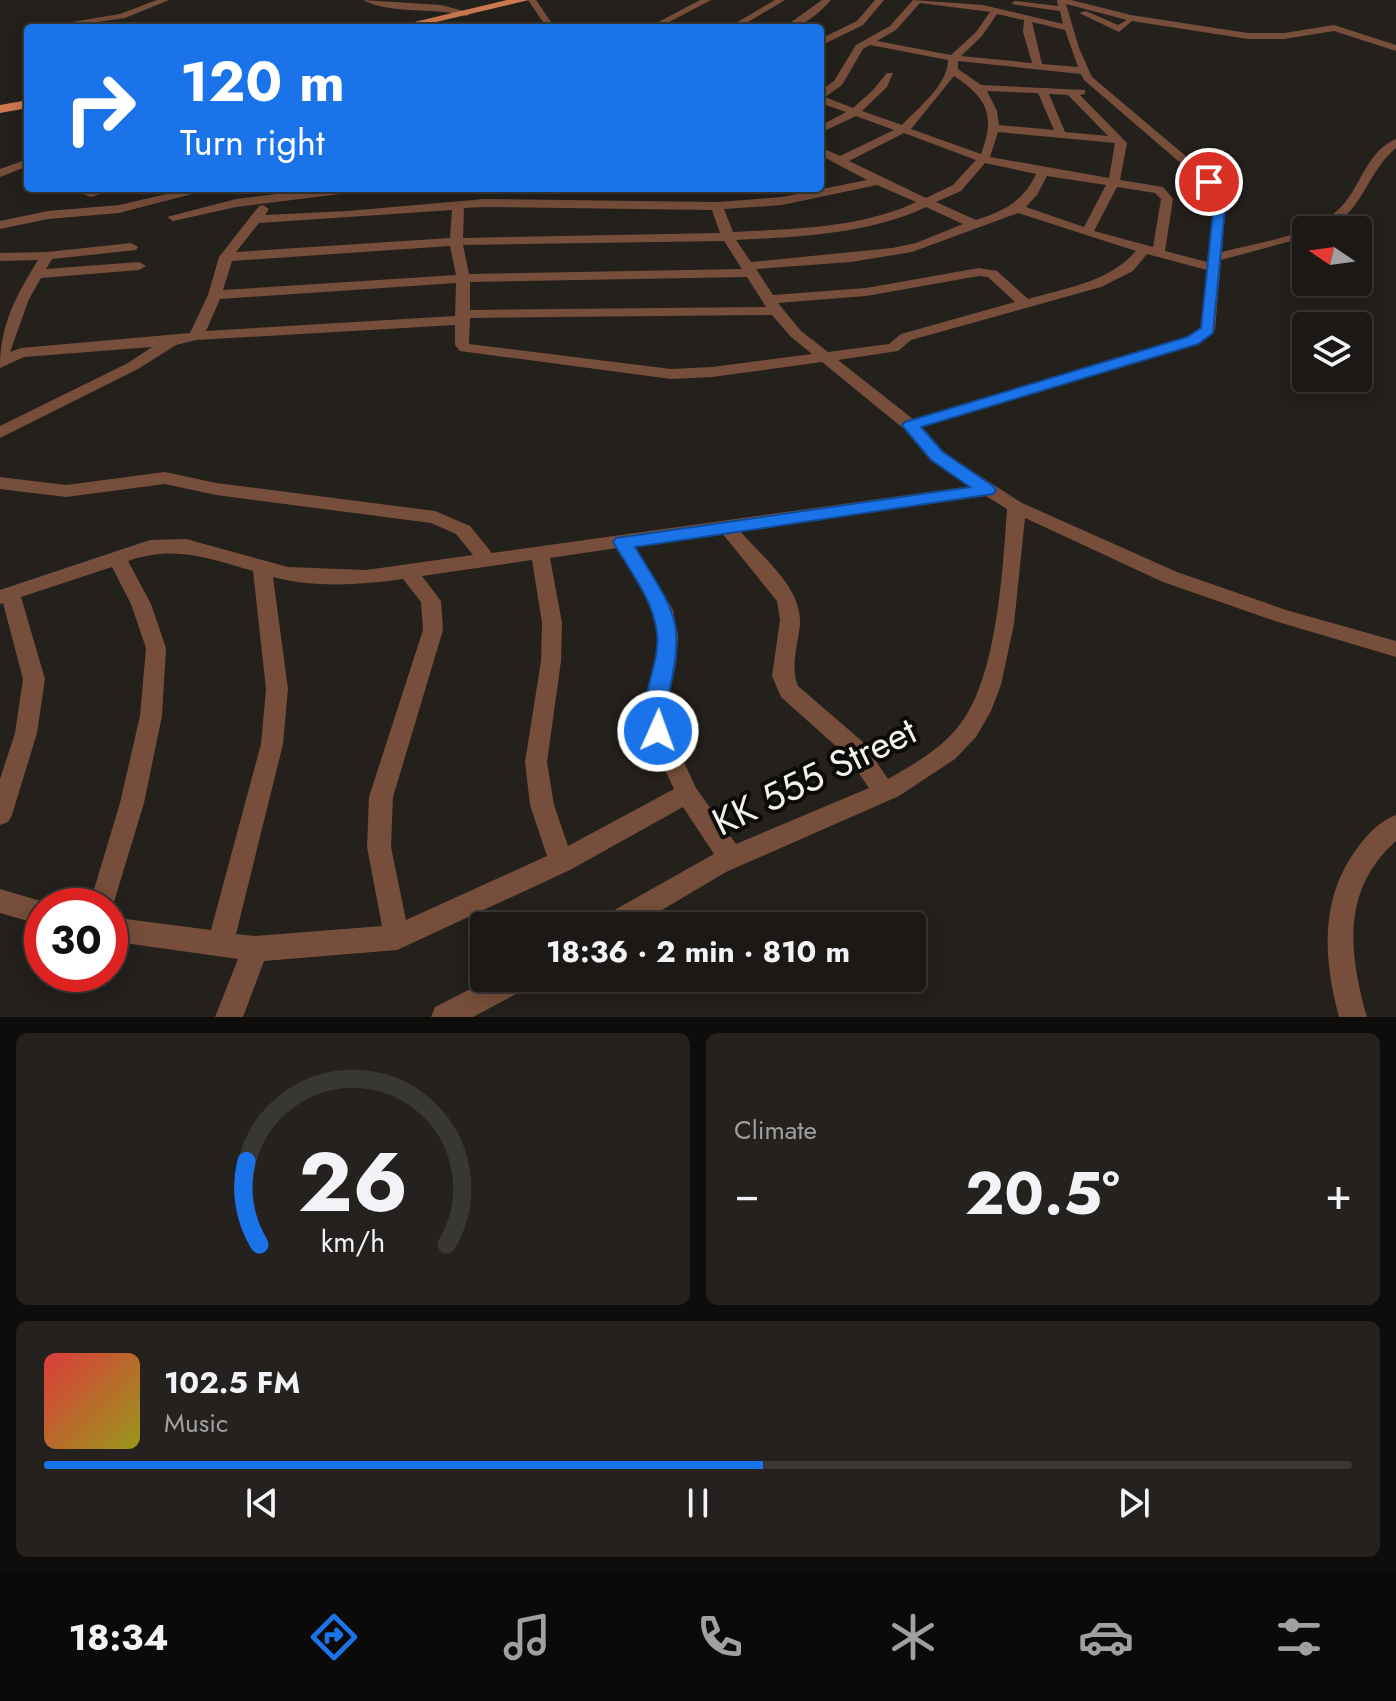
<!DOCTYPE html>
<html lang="en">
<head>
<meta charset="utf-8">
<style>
  body { margin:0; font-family:Jost,sans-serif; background:#24211e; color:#f1f3f6; height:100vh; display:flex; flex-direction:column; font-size:30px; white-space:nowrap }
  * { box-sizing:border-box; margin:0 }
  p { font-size:26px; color:#a0a0a0 }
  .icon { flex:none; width:44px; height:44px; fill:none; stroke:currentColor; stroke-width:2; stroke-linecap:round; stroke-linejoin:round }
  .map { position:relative; height:1017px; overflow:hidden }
  .panel { display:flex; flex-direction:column; gap:16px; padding:16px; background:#0f0d0c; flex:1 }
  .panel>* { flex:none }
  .hud { position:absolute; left:24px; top:24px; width:800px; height:168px; border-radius:8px; box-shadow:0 4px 20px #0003,0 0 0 2px #393734; background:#1a73e8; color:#fff; overflow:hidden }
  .needle { width:52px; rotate:283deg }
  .fabs { position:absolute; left:1292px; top:216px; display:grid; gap:16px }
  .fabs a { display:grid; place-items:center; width:80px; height:80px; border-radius:8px; background:#1b1815; box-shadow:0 4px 20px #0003,0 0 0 2px #393734; font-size:40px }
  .speed { position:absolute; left:24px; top:888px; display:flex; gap:16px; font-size:40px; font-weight:700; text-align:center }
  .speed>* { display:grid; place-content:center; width:104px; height:104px; border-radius:50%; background:#1b1815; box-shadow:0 4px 20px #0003,0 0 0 2px #393734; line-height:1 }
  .speed .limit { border:12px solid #d22; background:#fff; color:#111 }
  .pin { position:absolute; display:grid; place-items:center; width:68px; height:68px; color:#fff; margin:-34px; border:4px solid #fff; border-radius:50%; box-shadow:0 2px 8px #0007 }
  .me { position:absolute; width:88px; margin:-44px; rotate:2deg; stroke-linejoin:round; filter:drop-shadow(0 0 6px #0008) }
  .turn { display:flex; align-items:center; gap:28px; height:168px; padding:0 24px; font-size:36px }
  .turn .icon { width:104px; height:104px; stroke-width:2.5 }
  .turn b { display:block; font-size:56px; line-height:68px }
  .big { font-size:60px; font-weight:700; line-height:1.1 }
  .panel .widget { flex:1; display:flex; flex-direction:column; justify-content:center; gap:12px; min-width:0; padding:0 28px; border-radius:12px; background:#24211e }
  .panel .dial { align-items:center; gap:0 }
  .dial svg { height:208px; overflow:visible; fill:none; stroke:#393734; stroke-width:7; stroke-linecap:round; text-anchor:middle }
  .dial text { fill:#f1f3f6; stroke:none }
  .song { display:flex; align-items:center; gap:24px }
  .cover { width:96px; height:96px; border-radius:12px; background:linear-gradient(135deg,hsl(0 70% 55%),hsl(60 70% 35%)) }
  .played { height:8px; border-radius:4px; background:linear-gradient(90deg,#1a73e8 55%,#393734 55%) }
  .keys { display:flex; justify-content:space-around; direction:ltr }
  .heat { display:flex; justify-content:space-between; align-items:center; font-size:44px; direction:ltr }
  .panel .tiles { flex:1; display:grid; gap:16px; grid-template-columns:1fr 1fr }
  .widget:last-child { grid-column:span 2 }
  .trip { position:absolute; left:470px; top:912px; width:456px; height:80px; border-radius:8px; background:#1b1815; box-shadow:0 4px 20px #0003,0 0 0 2px #393734; font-weight:700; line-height:80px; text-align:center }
  .tabs { display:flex; height:128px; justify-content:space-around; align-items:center; background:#0b0a08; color:#a0a0a0 }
  .tabs .icon { width:56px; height:56px }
  .tabs .on { color:#1a73e8 }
  .tabs b { font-size:36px; color:#f1f3f6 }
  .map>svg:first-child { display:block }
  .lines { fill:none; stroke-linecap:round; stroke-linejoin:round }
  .minor { fill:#774e3b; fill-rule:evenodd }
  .major { fill:#cd7850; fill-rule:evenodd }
  .route { fill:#1a73e8; stroke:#114b97; stroke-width:2 }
  .labels { text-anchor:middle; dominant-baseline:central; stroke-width:8; stroke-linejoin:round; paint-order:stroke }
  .near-street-label { font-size:38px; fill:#f3f1ee; stroke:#0c0a08 }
</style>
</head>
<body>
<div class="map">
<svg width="1396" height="1017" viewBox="0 0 1396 1017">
  <rect width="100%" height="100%" fill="#24201c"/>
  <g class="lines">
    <!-- minor -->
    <g class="minor">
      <polygon points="157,0 169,0 125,18 57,28 48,26 120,14"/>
      <path d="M363 0 441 5 471 13 467 16C434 7 392 15 363 0Z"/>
      <polygon points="528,0 536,0 555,28 547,28"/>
      <polygon points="700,0 711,0 658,28 647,28"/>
      <polygon points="775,0 785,0 738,28 727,28"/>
      <path d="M822 0H831C818 14 803 28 783 28Z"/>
      <polygon points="875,0 884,0 863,25 820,46 820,39 857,21"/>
      <path d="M913 0 983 5 1063 24 1060 11 1011 4 1015 1 1058 6 1057 0H1071L1131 15 1248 33H1284L1334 25 1396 45V51L1334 31 1284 39H1248L1132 21 1119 32 1079 13 1086 11 1118 25 1127 20 1066 4 1079 48 1092 77 1213 179 1226 198 1222 252C1259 242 1308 237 1338 210 1361 189 1365 152 1396 139V148C1361 177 1361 230 1306 230V237L1221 260 1215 330 1198 344 921 427 943 452 1022 503 1177 572 1286 610 1396 641V657L1275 621 1163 582 1025 518 1014 624 1001 685 991 711 976 737 955 759 899 796 726 872 635 926H598L602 917 714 854 683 807 570 870 397 950 264 961 243 1017H215L238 959 110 941V917L211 930 261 744 266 689 253 571C207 558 175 545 128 561L151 604 166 648 162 716 144 803 110 915V906H89L120 803 140 716 146 648 131 604 112 567 21 597 45 679 37 733 12 815 8 822 0 825V779L15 733 23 679 3 603 0 604V590L150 540 186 539 288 567 366 570 473 555 456 534 431 523 216 495 165 484 66 497 0 489V477L66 485 165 472 216 483 435 511 470 526 492 553 972 486 931 460 904 429 822 362 712 377 671 379 460 351 455 345V325L196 340 176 345 138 369 0 438V426L128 363 152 347 24 357 0 368C0 324 16 296 38 260L0 261V253L47 252 131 243 138 247 136 250 52 259 46 269 139 262 146 266 139 270 41 278 29 299 10 352 21 348 190 333 208 295 219 257 259 206 263 205 269 209 265 215 348 211 484 199 717 202 782 197 867 180 820 155V147L840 156 894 130 856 116 820 133V126L846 112 820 103V91L834 81 856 45 890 26ZM920 3 983 11 990 12 976 32 951 55 877 41 896 30ZM997 14 1024 20 1023 32 1032 63 961 56 982 36ZM1032 22 1065 30 1078 67 1042 64ZM870 45 948 60C948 85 918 108 902 125L862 111 887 87 893 73H887L872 91 853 108 825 97 842 85 863 49ZM958 61 1081 74 1084 80 1205 184 1214 198 1207 262 1165 251 1173 199 1163 187 1120 180 1127 143 1080 95 1085 94V90L981 85 958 69ZM954 76C987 98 996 115 981 154L911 129ZM987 91 1038 93 1054 130 999 125 997 111ZM1049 94 1068 95 1108 136 1065 132ZM998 132 1115 143 1109 178 990 157ZM904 133 976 160 953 185 926 198 849 161ZM985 163 1036 174C1023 202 1004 211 976 220L936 202 961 191ZM1047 176 1106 185 1084 227 1026 207 1037 195ZM877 185 916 202C862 228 792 229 733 232L724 209 782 205ZM1117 187 1155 193 1161 199 1153 247 1094 231ZM484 207 712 210 720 233 463 238 464 208ZM926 207 963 224 916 243 892 248 751 262 736 240C798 237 870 234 926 207ZM452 210 450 238 236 252 259 223ZM1018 213 1136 251C1109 282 1066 288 1028 299L997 271 979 268 866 288 773 295 756 269 851 262 912 252ZM724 241 742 269 469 274 463 245ZM450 246 456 275 223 290 232 261ZM1147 254 1207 270 1201 328 1188 338 913 419 838 360 898 351 911 340 1101 287 1133 271ZM979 276 988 277 1015 302 901 334 889 344 828 352 801 331 778 303 866 296ZM747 277 766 307 470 310V282ZM456 283 455 316 206 331 220 299ZM772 315 791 337 812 354 712 367 671 369 469 344 470 318ZM986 496 1007 509C1003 568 997 676 961 723 943 748 914 764 888 779L863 742 798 686C790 667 798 644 800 624 802 587 762 557 740 531ZM722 533 777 601 780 620 772 676 781 697 847 756 869 788 736 844 696 788 669 730 666 707 676 664 678 636 673 610 635 546ZM617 548 653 610 658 636 656 664 644 707 647 731 674 789 568 846 554 805 547 762 561 661 562 623 550 558ZM532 560 542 623 541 661 525 762 530 805 547 856 406 920 391 847 393 797 443 630 441 601 422 576ZM273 577C314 588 361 585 403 579L421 602 423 630 369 797 367 847 382 926 255 936 236 934 283 744 288 689Z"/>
      <polygon points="28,159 28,166 0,177 0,169"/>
      <polygon points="67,188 118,188 91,197"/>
      <polygon points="193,188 215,188 119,213 48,219 0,229 0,221 48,211 119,205"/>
      <polygon points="327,188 362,188 356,192 236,207 173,221 167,217 236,199"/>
      <path d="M1396 815V841C1341 890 1349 952 1367 1017H1339C1324 960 1319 902 1355 851 1365 837 1379 821 1396 815Z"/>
      <polygon points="0,889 51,904 42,906 42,925 0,913"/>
      <polygon points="492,978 533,978 529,987 473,1017 431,1017 435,1007"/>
    </g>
    <!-- major -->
    <g class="major">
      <polygon points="507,0 529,0 411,28 389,28"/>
      <polygon points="28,100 28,108 0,113 0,105"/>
    </g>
  </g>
  <!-- route -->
  <path class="route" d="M1209 179 1214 180 1226 198 1213 333 1198 344 921 427 943 452 993 486 996 490 993 494 635 547C677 616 686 620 667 702 665 714 672 726 666 738L658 740 650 738C633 705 661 667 657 633 653 599 630 571 613 542L616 538 970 487 931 460 905 429 902 425 905 422 1187 337 1201 328 1213 213V198L1203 182Z"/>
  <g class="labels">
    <!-- near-street labels -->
    <g class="near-street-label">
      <text transform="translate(814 776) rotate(-26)">KK 555 Street</text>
    </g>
  </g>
</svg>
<div class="fabs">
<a><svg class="needle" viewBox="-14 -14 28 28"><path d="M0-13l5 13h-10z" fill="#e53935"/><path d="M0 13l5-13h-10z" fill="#a0a0a0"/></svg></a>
<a><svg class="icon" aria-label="layers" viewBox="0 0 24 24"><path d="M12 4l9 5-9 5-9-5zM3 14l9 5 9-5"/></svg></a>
</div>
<div class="speed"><div class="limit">30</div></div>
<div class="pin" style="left:1209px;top:182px;background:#d93025"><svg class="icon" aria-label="arrive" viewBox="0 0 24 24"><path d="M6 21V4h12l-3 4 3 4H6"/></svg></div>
<svg class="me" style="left:658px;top:731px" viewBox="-20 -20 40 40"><circle r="17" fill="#1a73e8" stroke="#fff" stroke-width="3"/><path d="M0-11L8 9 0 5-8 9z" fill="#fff"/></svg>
<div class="trip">18:36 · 2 min · 810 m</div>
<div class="hud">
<div class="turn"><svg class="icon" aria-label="right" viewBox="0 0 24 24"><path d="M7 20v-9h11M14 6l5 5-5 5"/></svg><div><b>120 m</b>Turn right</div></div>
</div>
</div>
<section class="panel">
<div class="tiles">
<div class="widget dial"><svg viewBox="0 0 100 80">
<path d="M14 69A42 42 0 1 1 86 69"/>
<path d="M14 69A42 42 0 0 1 9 37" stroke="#1a73e8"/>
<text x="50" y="56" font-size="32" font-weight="700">26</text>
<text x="50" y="72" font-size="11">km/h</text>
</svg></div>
<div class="widget"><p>Climate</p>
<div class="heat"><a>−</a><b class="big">20.5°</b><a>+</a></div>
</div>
<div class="widget">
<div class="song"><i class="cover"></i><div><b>102.5 FM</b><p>Music</p></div></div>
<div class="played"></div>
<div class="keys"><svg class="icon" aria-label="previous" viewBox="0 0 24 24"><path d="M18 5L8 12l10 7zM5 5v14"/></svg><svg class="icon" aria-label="pause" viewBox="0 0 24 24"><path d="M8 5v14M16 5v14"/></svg><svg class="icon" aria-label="next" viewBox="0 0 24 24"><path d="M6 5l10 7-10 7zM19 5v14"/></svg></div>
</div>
</div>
</section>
<nav class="tabs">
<b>18:34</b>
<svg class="icon on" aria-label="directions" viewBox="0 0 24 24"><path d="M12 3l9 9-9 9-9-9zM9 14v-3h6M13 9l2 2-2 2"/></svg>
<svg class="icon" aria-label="music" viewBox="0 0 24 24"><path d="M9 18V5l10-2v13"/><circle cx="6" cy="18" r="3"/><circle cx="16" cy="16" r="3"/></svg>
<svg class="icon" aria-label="phone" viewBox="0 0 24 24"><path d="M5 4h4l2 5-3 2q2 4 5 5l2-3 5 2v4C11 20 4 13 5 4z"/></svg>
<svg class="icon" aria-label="climate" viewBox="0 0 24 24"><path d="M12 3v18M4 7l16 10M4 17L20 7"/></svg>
<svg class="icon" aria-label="car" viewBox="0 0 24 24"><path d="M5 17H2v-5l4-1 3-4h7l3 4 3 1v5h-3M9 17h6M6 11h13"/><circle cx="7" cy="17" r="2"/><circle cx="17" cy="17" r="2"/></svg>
<svg class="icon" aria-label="filters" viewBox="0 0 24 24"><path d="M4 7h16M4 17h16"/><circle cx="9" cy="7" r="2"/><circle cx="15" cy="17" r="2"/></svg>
</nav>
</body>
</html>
